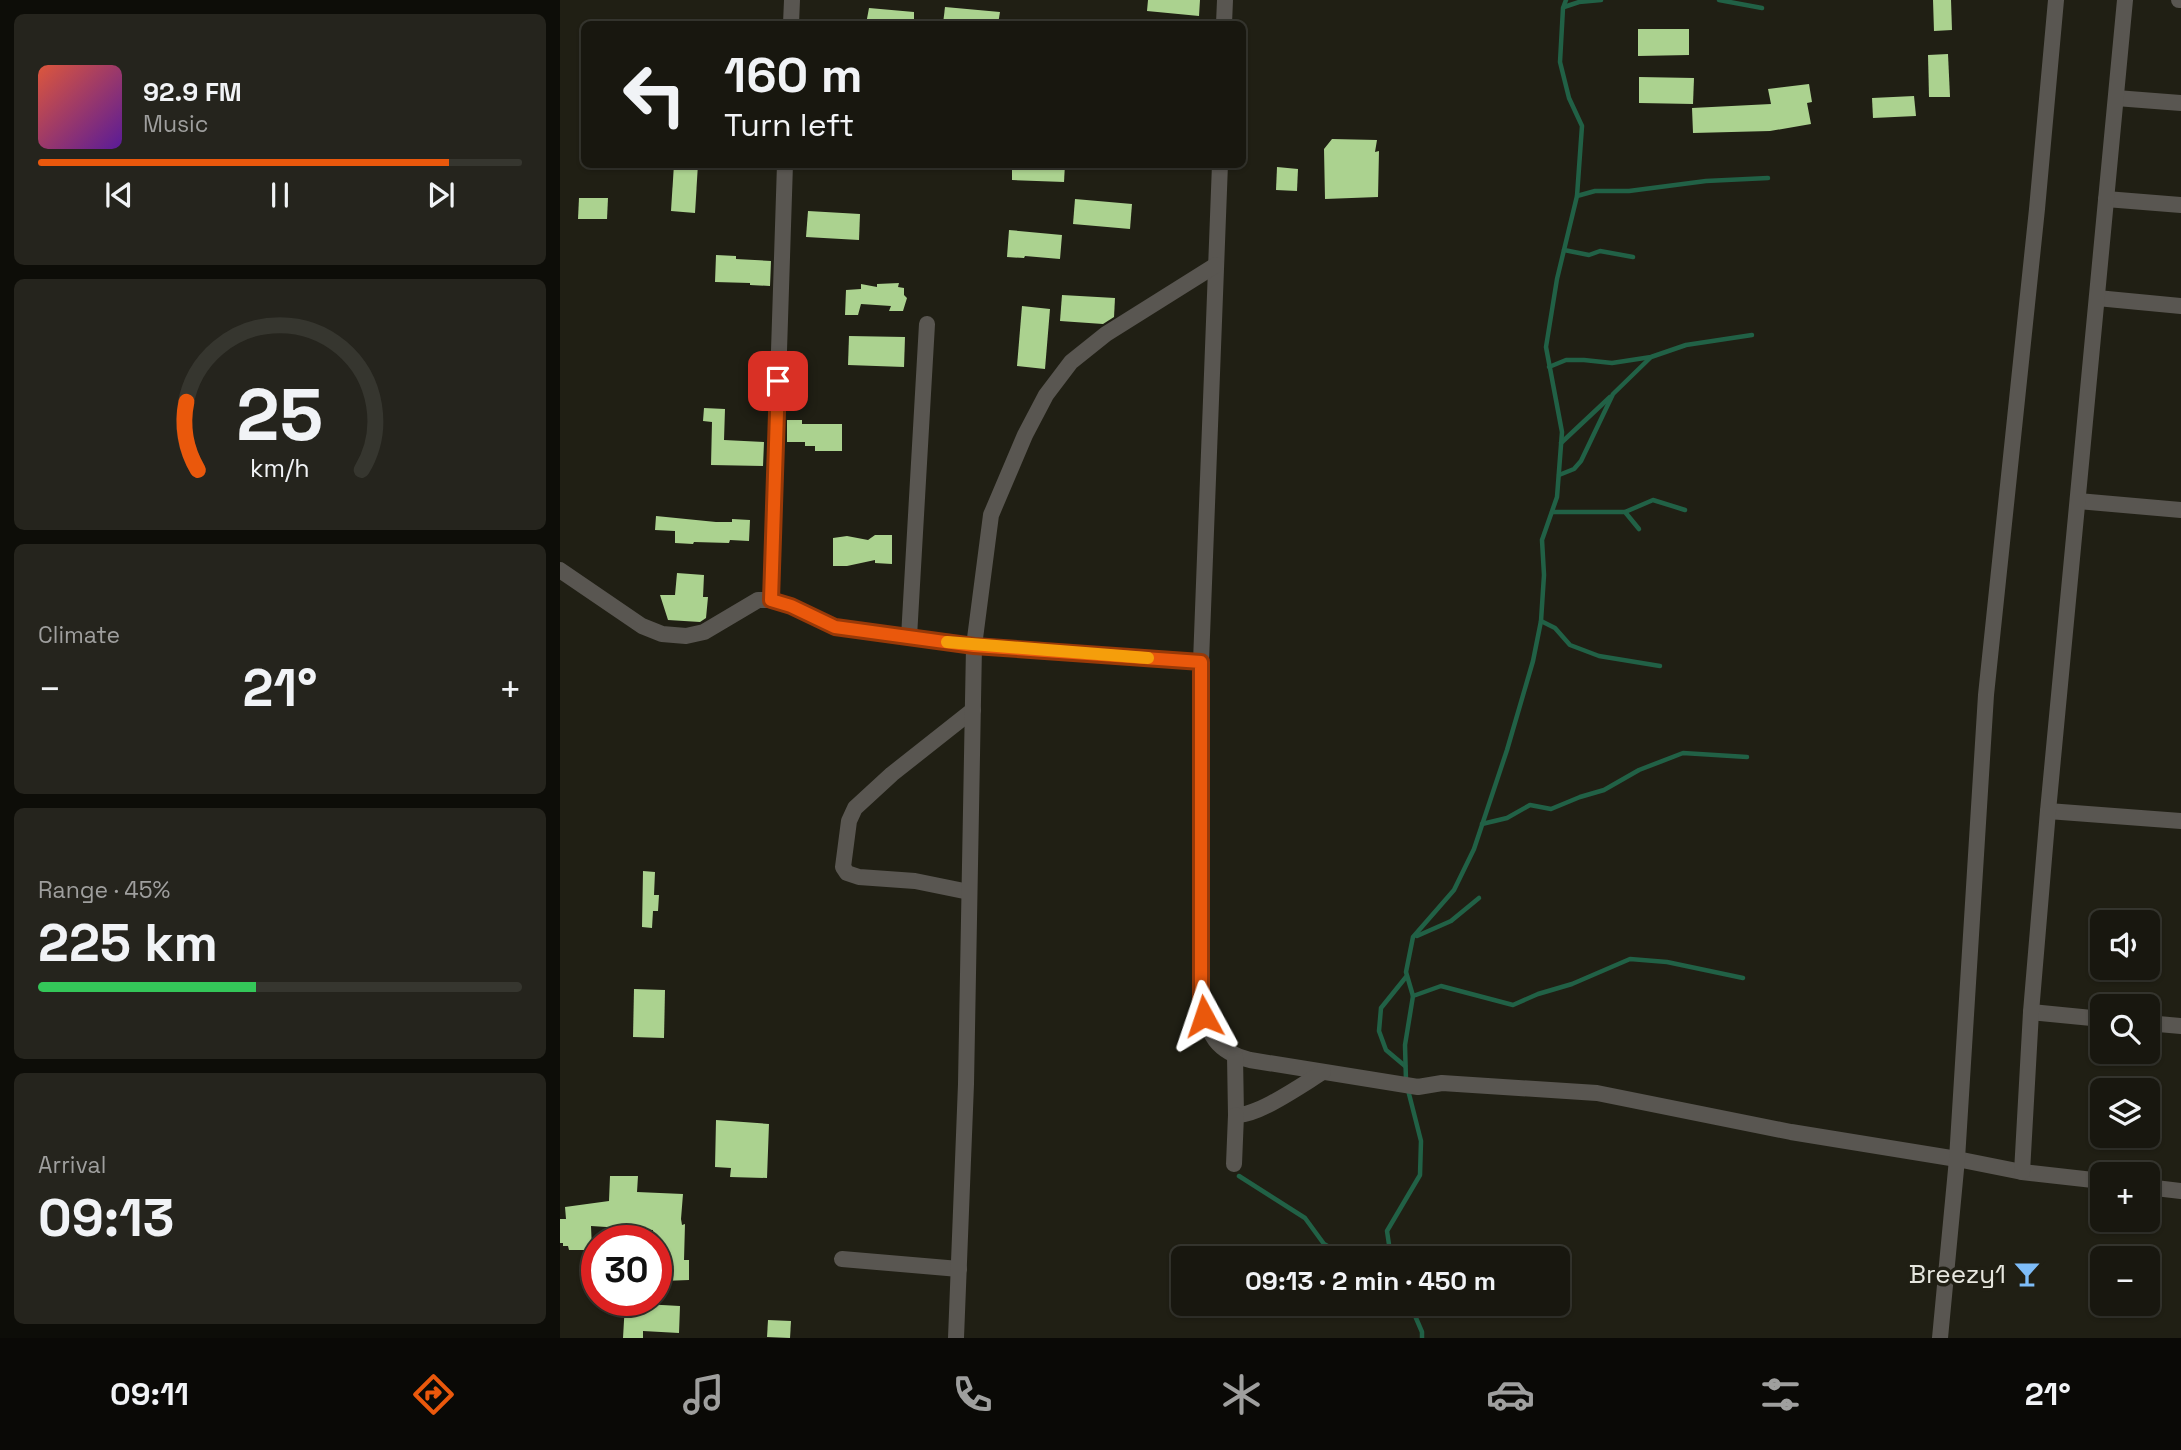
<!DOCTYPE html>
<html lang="en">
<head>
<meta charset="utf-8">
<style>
  body { margin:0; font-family:"Space Grotesk",sans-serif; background:#25241d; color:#f1f3f6; height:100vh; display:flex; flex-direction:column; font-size:26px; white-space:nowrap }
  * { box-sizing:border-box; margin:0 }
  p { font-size:23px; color:#9f9f9e }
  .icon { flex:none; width:38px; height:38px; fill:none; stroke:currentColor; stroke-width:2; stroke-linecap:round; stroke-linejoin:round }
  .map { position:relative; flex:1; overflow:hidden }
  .sheet { display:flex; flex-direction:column; gap:14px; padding:14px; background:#0d0d08; width:560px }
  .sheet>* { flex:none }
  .top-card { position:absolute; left:21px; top:21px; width:665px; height:147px; border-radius:10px; box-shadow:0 2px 5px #0004,0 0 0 2px #36362f; background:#18170f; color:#f1f3f6; overflow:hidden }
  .controls { position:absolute; left:1530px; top:910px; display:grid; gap:14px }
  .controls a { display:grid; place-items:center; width:70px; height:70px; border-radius:10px; background:#18170f; box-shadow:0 2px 5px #0004,0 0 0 2px #36362f; font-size:35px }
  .speed { position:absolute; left:21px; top:1225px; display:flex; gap:14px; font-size:35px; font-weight:700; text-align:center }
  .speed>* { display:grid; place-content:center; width:91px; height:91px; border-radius:50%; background:#18170f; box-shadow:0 2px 5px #0004,0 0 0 2px #36362f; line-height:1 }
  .speed .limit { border:10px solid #d22; background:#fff; color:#111 }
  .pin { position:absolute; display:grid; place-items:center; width:60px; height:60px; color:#fff; margin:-30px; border-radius:14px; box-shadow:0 4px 10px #0006 }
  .me { position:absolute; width:77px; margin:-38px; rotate:355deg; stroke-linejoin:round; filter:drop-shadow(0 0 5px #0008) }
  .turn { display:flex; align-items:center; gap:24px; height:147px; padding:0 28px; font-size:32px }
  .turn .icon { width:91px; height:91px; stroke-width:2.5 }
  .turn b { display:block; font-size:49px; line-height:60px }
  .big { font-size:52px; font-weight:800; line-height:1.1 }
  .sheet .card { flex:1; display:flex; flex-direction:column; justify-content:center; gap:10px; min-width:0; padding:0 24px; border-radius:10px; background:#25241d }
  .sheet .dial { align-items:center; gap:0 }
  .dial svg { height:182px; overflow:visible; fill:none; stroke:#36362f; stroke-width:7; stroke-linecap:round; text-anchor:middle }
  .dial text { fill:#f1f3f6; stroke:none }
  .song { display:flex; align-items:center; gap:21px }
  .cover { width:84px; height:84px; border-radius:10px; background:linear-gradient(135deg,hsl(10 70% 55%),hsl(270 70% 35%)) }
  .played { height:7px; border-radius:4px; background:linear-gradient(90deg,#ea580c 85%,#36362f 85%) }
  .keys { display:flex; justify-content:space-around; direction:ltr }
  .heat { display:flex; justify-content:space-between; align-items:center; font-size:38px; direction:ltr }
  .charge { height:10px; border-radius:5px; background:linear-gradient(90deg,#34c759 45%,#36362f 0) }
  .trip { position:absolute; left:611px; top:1246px; width:399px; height:70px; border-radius:10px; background:#18170f; box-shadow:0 2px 5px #0004,0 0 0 2px #36362f; font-weight:800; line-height:70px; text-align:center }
  .tabs { display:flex; height:112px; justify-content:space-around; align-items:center; background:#0a0906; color:#9f9f9e }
  .tabs .icon { width:49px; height:49px }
  .tabs .on { color:#ea580c }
  .tabs b { font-size:32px; color:#f1f3f6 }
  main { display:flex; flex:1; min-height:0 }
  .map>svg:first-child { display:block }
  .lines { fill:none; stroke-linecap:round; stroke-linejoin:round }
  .stream { stroke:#216146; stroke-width:4.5 }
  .building { fill:#abd28f }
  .street { stroke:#595651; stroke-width:16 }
  .route-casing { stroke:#983908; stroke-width:18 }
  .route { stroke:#ea580c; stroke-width:12 }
  .slow { stroke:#f59e0b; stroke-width:12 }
  .labels { text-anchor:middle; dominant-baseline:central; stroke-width:7; stroke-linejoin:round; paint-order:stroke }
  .poi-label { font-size:26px; fill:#e7e7df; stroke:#201f14; text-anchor:end }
</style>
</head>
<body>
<main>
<section class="sheet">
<div class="card">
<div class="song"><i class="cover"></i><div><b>92.9 FM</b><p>Music</p></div></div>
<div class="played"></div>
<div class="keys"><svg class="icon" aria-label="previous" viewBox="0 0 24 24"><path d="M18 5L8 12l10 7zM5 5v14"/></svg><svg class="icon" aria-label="pause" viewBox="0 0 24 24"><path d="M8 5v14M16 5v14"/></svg><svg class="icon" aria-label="next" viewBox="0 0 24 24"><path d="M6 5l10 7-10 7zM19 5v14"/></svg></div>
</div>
<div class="card dial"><svg viewBox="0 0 100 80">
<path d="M14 69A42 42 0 1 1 86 69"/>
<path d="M14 69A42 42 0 0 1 9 39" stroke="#ea580c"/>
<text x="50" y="56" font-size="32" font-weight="700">25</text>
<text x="50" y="72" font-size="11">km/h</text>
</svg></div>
<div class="card"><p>Climate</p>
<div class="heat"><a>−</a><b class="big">21°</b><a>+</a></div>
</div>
<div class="card"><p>Range · 45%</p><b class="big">225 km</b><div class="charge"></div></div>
<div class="card"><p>Arrival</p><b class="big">09:13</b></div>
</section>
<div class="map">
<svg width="1621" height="1338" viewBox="0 0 1621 1338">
  <rect width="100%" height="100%" fill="#201f14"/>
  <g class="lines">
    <!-- stream -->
    <g class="stream">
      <polyline points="1159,0 1202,8"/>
      <polyline points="1004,7 1019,2 1041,0"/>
      <polyline points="1017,196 1035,191 1069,191 1146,181 1208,178"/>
      <polyline points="1004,250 1029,255 1040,251 1073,257"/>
      <polyline points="989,367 1006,360 1024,360 1052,363 1091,357 1126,345 1192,335"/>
      <polyline points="1001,443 1050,397"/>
      <polyline points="999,475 1014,469 1021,461 1053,394 1090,358"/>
      <polyline points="992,512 1065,512 1079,529"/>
      <polyline points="1065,512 1093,500 1125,510"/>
      <polyline points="981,621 995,628 1010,645 1039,656 1100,666"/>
      <polyline points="922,824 947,818 970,805 991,809 1020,797 1044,790 1079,770 1123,753 1187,757"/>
      <polyline points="857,936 891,921 919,898"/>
      <polyline points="853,996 881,986 953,1005 978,994 1012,984 1070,959 1107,962 1183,978"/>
      <polyline points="845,1066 826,1050 819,1031 821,1008 846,977"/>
      <polyline points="846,1081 845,1045 853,996 846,972 853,937 894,890 914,849 947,750 973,661 981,621 984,575 982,540 997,497 1002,432 986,347 997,279 1017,196 1022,126 1009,98 1000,62 1003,8 1006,0"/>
      <polyline points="679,1176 745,1218 764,1244 780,1253 800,1250 830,1255"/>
      <polyline points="831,1258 827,1231 860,1175 861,1141 848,1090"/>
      <polyline points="850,1304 862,1332 862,1338"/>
    </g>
  </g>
  <!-- building -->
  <g class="building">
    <polygon points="588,0 640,0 639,16 587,11"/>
    <polygon points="1373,0 1391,0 1392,30 1374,31"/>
    <polygon points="385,7 440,12 438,24 383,24"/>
    <polygon points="309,8 354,12 354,24 306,24"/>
    <polygon points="1078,29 1129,29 1129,55 1078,56"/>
    <polygon points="1388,54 1390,97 1369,97 1368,55"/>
    <polygon points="1079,77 1134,78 1133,104 1079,103"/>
    <polygon points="1249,84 1252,102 1247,103 1251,124 1210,131 1133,133 1132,108 1211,104 1208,89"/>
    <polygon points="1354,96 1356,116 1313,118 1312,98"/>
    <polygon points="772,139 817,140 815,152 819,151 818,197 765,199 764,149"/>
    <polygon points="114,164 138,164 135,213 111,211"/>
    <polygon points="452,164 505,164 504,182 452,180"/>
    <polygon points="717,167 738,169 737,191 716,190"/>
    <polygon points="19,198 48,198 47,219 18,219"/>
    <polygon points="515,199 572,204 570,229 513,224"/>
    <polygon points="248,211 300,214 299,240 246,237"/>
    <polygon points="449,230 502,235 500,259 465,256 464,258 447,257"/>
    <polygon points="156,255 176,256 176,259 211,261 210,286 190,285 190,283 155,282"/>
    <polygon points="339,283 338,287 344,288 344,295 347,298 343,311 329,311 331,306 301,304 298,315 285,315 286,290 301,289 301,284 317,287 317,284"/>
    <polygon points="502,295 555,298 554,317 543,324 500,321"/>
    <polygon points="462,306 490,309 485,369 457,366"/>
    <polygon points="289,336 345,337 344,367 288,365"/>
    <polygon points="144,408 165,409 164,440 204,442 203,466 151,465 152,422 143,421"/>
    <polygon points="227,420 242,420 242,424 282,424 282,451 255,451 255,446 245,446 245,442 227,442"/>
    <polygon points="96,516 156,522 172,522 172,519 190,520 189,541 170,540 169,543 134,542 133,544 115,543 115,531 95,530"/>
    <polygon points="315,535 332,535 332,564 315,563 315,560 287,566 273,566 273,538 287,536 308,540"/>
    <polygon points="117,573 144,575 143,597 148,597 146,618 140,622 108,620 100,595 115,595"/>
    <polygon points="83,871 95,872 94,895 99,895 98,911 93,911 92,928 82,927"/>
    <polygon points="74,989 105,990 104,1038 73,1037"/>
    <polygon points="156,1120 209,1124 207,1178 170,1177 171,1168 155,1167"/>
    <polygon points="50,1176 78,1176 77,1192 123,1194 121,1219 122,1225 125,1224 124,1260 129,1260 129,1280 102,1281 105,1250 96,1250 96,1241 92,1241 93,1230 31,1226 32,1250 9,1250 8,1246 3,1246 3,1243 0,1243 0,1219 6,1219 5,1207 49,1201"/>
    <polygon points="65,1303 120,1306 119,1333 83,1331 83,1338 63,1338"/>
    <polygon points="208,1320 231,1321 230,1338 207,1337"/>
  </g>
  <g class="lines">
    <!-- street -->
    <g class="street">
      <polyline points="1619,0 1621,0"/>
      <polyline points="231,24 232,0"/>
      <polyline points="664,24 665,0"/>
      <polyline points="1556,98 1621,103"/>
      <path d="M660 164 641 662V1003C648 1034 656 1052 690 1060L858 1087 882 1083 1037 1093 1231 1132 1397 1159 1462 1172 1542 1181"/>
      <polyline points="1546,199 1621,205"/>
      <polyline points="1537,298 1621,306"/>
      <polyline points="1518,501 1621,510"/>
      <polyline points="0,570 82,626 102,634 126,636 144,632 198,600 211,600 231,606 275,627 414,646 641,662"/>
      <polyline points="211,600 225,164"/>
      <polyline points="349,637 367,324"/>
      <polyline points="1488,811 1621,821"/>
      <polyline points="409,892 355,881 299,877 287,873 283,867 289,821 295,808 332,774 413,710"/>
      <polyline points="1471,1012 1542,1019"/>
      <polyline points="1587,1023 1621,1026"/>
      <path d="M675 1056 676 1115C698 1116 743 1084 763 1072"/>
      <polyline points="674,1164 676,1115"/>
      <polyline points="1462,1172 1471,1012 1488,811 1565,0"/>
      <polyline points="1587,1187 1621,1191"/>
      <polyline points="282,1259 399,1269"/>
      <polyline points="396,1338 406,1084 414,646 431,515 465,435 486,395 511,362 546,334 656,265"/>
      <polyline points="1380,1338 1397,1159 1426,695 1477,209 1496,0"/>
    </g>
  </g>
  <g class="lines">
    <!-- route casing -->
    <g class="route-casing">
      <polyline id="route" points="218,381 211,600 231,606 275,627 414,646 641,662 641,1003 644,1016"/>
    </g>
    <!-- route -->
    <use href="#route" class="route"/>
    <!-- slow -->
    <polyline class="slow" points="387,642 588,658"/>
  </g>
  <!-- icons -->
  <defs>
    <g id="bar-bare" transform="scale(2.1)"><path d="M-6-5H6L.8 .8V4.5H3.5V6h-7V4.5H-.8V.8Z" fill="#7ebdf9" stroke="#201f14" stroke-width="2.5" paint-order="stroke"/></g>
  </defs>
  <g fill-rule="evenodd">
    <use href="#bar-bare" x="1467" y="1274"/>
  </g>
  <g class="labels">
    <!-- poi labels -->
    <g class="poi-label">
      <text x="1446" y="1274">Breezy1</text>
    </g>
  </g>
</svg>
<div class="controls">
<a><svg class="icon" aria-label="sound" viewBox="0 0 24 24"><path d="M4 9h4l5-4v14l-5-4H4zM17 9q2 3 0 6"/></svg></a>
<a><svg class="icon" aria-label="search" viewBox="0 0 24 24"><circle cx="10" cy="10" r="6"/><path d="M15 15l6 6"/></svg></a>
<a><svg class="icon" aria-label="layers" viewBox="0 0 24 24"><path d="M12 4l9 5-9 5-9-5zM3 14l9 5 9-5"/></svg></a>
<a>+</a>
<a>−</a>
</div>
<div class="speed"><div class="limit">30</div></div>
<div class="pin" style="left:218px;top:381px;background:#d93025"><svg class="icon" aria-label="arrive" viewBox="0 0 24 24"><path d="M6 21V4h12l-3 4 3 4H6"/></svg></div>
<svg class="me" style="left:644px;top:1016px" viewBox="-20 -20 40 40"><path d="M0-17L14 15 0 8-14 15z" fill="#ea580c" stroke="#fff" stroke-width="4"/></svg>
<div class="trip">09:13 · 2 min · 450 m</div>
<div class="top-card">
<div class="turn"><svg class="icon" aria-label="left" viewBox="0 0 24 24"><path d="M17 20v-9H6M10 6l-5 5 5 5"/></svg><div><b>160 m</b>Turn left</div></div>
</div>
</div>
</main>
<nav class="tabs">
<b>09:11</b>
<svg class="icon on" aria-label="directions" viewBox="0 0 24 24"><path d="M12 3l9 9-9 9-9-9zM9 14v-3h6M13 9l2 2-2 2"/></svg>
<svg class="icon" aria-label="music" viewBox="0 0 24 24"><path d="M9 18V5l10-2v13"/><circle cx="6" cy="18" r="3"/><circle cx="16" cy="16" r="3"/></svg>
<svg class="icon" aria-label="phone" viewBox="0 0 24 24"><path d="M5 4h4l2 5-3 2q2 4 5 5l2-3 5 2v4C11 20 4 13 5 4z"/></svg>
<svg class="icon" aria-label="climate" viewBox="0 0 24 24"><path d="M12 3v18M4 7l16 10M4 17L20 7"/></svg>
<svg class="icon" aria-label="car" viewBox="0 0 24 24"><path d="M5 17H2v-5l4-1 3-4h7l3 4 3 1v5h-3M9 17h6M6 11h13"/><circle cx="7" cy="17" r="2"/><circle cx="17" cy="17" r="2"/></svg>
<svg class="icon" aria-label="filters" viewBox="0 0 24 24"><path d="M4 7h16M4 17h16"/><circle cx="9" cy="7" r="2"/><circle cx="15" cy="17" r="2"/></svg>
<b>21°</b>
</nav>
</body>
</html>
